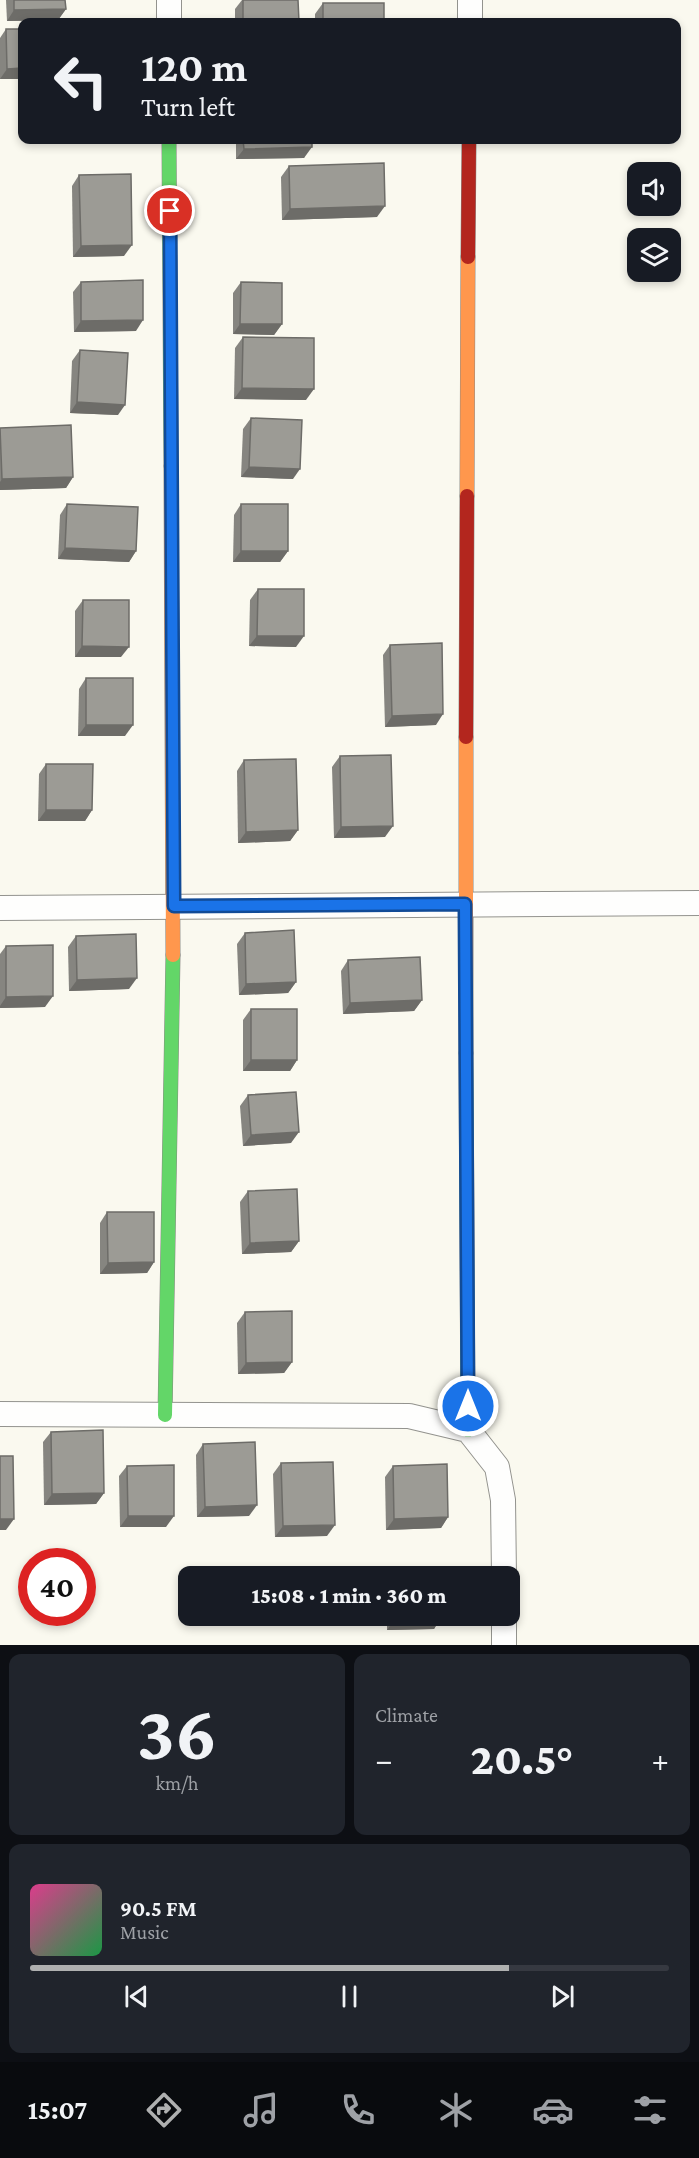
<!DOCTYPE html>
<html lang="en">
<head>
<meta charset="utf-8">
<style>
  body { margin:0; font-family:"Crimson Pro",serif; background:#20242c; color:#f1f3f6; height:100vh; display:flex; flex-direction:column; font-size:22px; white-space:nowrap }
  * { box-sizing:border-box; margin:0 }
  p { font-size:20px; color:#9ea1a6 }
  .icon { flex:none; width:33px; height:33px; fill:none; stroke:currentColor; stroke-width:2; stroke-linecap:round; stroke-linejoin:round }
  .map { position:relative; height:1645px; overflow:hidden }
  .panel { display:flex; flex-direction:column; gap:9px; padding:9px; background:#0d0f14; flex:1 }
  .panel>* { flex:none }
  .banner { position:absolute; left:18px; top:18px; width:663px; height:126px; border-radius:12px; box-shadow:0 3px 9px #0003; background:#171b24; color:#f1f3f6; overflow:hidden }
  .controls { position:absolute; left:627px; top:162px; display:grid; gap:12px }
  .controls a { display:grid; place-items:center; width:54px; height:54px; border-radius:12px; background:#171b24; box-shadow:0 3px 9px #0003; font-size:30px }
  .speed { position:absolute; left:18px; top:1548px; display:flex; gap:12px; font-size:30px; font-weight:700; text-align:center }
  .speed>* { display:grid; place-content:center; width:78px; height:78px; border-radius:50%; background:#171b24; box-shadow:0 3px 9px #0003; line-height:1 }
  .speed .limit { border:9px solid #d22; background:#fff; color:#111 }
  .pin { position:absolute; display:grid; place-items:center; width:51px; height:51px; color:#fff; margin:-26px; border:3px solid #fff; border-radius:50%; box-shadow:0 2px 6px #0007 }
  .me { position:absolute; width:66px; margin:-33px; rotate:0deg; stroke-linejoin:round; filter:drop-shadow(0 0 4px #0008) }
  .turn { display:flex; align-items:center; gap:21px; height:126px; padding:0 24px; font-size:27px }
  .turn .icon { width:78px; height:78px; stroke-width:2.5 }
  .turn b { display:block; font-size:42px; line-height:51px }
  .big { font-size:45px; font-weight:800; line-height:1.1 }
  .panel .tile { flex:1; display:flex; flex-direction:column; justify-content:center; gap:9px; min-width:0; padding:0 21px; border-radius:12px; background:#20242c }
  .panel .dial { align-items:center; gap:0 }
  .dial b { font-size:78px; line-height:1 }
  .song { display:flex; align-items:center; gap:18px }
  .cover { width:72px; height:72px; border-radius:9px; background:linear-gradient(135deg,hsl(330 70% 55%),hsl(140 70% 35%)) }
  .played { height:6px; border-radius:3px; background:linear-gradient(90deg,#afb0b0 75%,#363941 75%) }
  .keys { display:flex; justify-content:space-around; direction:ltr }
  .heat { display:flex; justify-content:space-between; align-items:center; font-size:33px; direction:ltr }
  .panel .tiles { flex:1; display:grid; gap:9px; grid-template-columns:1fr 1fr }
  .tile:last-child { grid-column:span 2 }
  .trip { position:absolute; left:178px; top:1566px; width:342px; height:60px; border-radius:12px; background:#171b24; box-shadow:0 3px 9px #0003; font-weight:800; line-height:60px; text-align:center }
  .menu { display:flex; height:96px; justify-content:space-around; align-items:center; background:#090b0e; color:#9ea1a6 }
  .menu .icon { width:42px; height:42px }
  .menu .selected { color:#afb0b0 }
  .menu b { font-size:27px; color:#f1f3f6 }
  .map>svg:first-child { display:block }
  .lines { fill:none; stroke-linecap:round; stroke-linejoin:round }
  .street-casing { stroke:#93938e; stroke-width:26 }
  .fast-casing { stroke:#8a8985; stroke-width:15 }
  .slow-casing { stroke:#8a8985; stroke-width:15 }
  .jam-casing { stroke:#8a8985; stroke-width:15 }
  .street { stroke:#fefefd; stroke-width:24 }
  .fast { stroke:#63d668; stroke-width:14 }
  .slow { stroke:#ff974d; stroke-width:14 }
  .jam { stroke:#b3261e; stroke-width:14 }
  .wall { fill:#868580 }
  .shaded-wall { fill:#6d6c68 }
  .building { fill:#9c9b95; stroke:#6d6c68; stroke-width:1.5 }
  .route-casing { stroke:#114b97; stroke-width:15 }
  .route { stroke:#1a73e8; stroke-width:10 }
</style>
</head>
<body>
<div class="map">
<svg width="699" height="1645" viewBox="0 0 699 1645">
  <rect width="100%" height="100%" fill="#faf9ef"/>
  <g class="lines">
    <!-- street casing -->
    <g class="street-casing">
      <g id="street">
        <polyline points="169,0 169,22"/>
        <polyline points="470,22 470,0"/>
        <polyline points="0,908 699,903"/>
        <polyline points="0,1414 409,1416 468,1430 497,1467 503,1500 504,1576"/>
        <polyline points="504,1616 504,1645"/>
      </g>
    </g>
    <!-- fast casing -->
    <g class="fast-casing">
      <g id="fast">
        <polyline points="169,140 171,466"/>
        <polyline points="466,1053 468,1430"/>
        <polyline points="165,1415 173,955"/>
      </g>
    </g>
    <!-- slow casing -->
    <g class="slow-casing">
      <g id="slow">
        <polyline points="171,466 173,955"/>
        <polyline points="467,496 468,257"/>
        <polyline points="466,1053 466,737"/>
      </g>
    </g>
    <!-- jam casing -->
    <g class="jam-casing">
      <g id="jam">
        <polyline points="468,257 469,140"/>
        <polyline points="466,737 467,496"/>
      </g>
    </g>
    <!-- street -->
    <use href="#street" class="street"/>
    <!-- fast -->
    <use href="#fast" class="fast"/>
    <!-- slow -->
    <use href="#slow" class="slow"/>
    <!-- jam -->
    <use href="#jam" class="jam"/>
  </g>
  <!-- wall -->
  <g class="wall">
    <polygon points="6,0 65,0 66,9 58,20 7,21"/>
    <polygon points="242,0 243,0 299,22 235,22 235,9"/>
    <polygon points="323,3 384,22 315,22 315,14"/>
    <polygon points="6,29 22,29 22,79 0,79 0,38"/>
    <polygon points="236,140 312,140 304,158 236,159"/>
    <polygon points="289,166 377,217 282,220 281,177"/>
    <polygon points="79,175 124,256 73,257 72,186"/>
    <polygon points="81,282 136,331 74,332 73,292"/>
    <polygon points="241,282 282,324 274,335 233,334 233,293"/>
    <polygon points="243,337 306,400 234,399 235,348"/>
    <polygon points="80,350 118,415 70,413 72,361"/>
    <polygon points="251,418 293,479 241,477 243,429"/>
    <polygon points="0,428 73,477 66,488 0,490"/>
    <polygon points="67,504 136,551 129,562 58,559 60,515"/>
    <polygon points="241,504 288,551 280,562 233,562 234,515"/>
    <polygon points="258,589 296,647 249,646 250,600"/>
    <polygon points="83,600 121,657 75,657 75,611"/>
    <polygon points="390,645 436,725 385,727 383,655"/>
    <polygon points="86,678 125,736 78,736 79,689"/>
    <polygon points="340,756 385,837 334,838 332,767"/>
    <polygon points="244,760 298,830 290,841 238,843 237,771"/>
    <polygon points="46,764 92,810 85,821 38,821 39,774"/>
    <polygon points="245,933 296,982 288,993 239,995 237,944"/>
    <polygon points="76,936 129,989 69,991 68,947"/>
    <polygon points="6,946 45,1007 0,1008 0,954"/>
    <polygon points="348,960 422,1000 414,1011 343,1014 341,971"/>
    <polygon points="251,1009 297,1060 290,1071 243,1071 243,1020"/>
    <polygon points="248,1095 291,1143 243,1146 240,1106"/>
    <polygon points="248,1191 299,1241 291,1252 242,1254 240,1202"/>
    <polygon points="107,1212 154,1262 147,1273 100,1274 100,1223"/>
    <polygon points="245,1312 292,1362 284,1373 238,1374 237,1323"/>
    <polygon points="51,1432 104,1493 96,1504 44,1505 43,1442"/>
    <polygon points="203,1444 249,1516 197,1517 196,1455"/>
    <polygon points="281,1463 327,1536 275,1537 273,1474"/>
    <polygon points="127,1466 166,1527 120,1527 119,1476"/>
    <polygon points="393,1466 448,1517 441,1528 386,1530 385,1477"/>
    <polygon points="394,1568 441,1576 388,1576"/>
    <polygon points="387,1616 441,1616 434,1629 387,1630"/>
  </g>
  <!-- shaded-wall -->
  <g class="shaded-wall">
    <polygon points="66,9 58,20 7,21 14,10"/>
    <polygon points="22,68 22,79 0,79 7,69"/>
    <polygon points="312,147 304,158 236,159 244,149"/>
    <polygon points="385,206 377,217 282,220 290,209"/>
    <polygon points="132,245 124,256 73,257 81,246"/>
    <polygon points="143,320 136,331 74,332 81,321"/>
    <polygon points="240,324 282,324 274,335 233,334"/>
    <polygon points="242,388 314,389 306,400 234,399"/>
    <polygon points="77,402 125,405 118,415 70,413"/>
    <polygon points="249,467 300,469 293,479 241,477"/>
    <polygon points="73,477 66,488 0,490 0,482 2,479"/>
    <polygon points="65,548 136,551 129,562 58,559"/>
    <polygon points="241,551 288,551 280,562 233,562"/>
    <polygon points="257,636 304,636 296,647 249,646"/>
    <polygon points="82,646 129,647 121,657 75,657"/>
    <polygon points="443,714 436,725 385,727 392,716"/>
    <polygon points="86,725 133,725 125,736 78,736"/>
    <polygon points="46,810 92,810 85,821 38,821"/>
    <polygon points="393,826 385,837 334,838 341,827"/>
    <polygon points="298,830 290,841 238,843 246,832"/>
    <polygon points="137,978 129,989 69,991 77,980"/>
    <polygon points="296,982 288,993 239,995 246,984"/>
    <polygon points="53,996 45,1007 0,1008 0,1006 6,997"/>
    <polygon points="422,1000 414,1011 343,1014 350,1003"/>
    <polygon points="251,1060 297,1060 290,1071 243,1071"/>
    <polygon points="299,1132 291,1143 243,1146 251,1135"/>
    <polygon points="299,1241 291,1252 242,1254 250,1243"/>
    <polygon points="154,1262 147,1273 100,1274 108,1263"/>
    <polygon points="292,1362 284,1373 238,1374 246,1363"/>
    <polygon points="104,1493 96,1504 44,1505 52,1494"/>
    <polygon points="257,1505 249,1516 197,1517 205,1507"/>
    <polygon points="128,1516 174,1516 166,1527 120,1527"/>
    <polygon points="448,1517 441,1528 386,1530 394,1519"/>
    <polygon points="0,1519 14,1519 6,1530 0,1530"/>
    <polygon points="335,1525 327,1536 275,1537 283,1526"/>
    <polygon points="441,1618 434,1629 387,1630 395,1619"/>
  </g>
  <!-- building -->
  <g class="building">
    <polygon points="14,0 65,0 66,9 14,10"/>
    <polygon points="243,0 298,0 299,22 243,22"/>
    <rect x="323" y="3" width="61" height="19"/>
    <polygon points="6,29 22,29 22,68 7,69"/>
    <polygon points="243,140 312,140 312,147 244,149"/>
    <polygon points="384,163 385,206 290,209 289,166"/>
    <polygon points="131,174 132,245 81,246 79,175"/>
    <polygon points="143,280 143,320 81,321 81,282"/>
    <polygon points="241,282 282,283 282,324 240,324"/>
    <polygon points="243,337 314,338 314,389 242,388"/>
    <polygon points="80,350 128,353 125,405 77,402"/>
    <polygon points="251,418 302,420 300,469 249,467"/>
    <polygon points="71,425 73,477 2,479 0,428"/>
    <polygon points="67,504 138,507 136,551 65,548"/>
    <rect x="241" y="504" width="47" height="47"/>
    <polygon points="258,589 304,589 304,636 257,636"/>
    <polygon points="83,600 129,600 129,647 82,646"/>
    <polygon points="442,643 443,714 392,716 390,645"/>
    <rect x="86" y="678" width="47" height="47"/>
    <polygon points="391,755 393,826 341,827 340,756"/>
    <polygon points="296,759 298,830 246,832 244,760"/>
    <polygon points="46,764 93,764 92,810 46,810"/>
    <polygon points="294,930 296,982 246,984 245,933"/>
    <polygon points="136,934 137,978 77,980 76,936"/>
    <polygon points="53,945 53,996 6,997 6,946"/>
    <polygon points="420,957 422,1000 350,1003 348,960"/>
    <rect x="251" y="1009" width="46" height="51"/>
    <polygon points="296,1092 299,1132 251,1135 248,1095"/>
    <polygon points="297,1189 299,1241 250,1243 248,1191"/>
    <polygon points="107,1212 154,1212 154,1262 108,1263"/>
    <polygon points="292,1311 292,1362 246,1363 245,1312"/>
    <polygon points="103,1430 104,1493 52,1494 51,1432"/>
    <polygon points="255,1442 257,1505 205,1507 203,1444"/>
    <polygon points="0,1456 13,1456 14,1519 0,1519"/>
    <polygon points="333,1462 335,1525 283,1526 281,1463"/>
    <polygon points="447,1464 448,1517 394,1519 393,1466"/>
    <polygon points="174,1465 174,1516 128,1516 127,1466"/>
    <rect x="394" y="1568" width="47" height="8"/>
    <polygon points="395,1616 441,1616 441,1618 395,1619"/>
  </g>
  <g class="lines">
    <!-- route casing -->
    <g class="route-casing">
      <polyline id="route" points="170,211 174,906 465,904 468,1406"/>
    </g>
    <!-- route -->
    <use href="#route" class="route"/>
  </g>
</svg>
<div class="controls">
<a><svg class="icon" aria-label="sound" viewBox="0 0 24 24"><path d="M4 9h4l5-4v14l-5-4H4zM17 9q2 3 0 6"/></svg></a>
<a><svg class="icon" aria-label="layers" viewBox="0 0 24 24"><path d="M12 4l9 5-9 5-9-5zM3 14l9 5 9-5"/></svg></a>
</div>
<div class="speed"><div class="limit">40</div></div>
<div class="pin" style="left:170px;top:211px;background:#d93025"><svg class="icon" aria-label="arrive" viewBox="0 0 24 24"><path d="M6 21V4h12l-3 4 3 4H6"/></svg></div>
<svg class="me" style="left:468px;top:1406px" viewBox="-20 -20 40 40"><circle r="17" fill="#1a73e8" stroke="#fff" stroke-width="3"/><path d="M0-11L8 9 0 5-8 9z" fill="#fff"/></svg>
<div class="trip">15:08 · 1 min · 360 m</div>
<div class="banner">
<div class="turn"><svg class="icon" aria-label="left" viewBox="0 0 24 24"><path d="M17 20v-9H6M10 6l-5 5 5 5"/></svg><div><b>120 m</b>Turn left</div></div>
</div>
</div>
<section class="panel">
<div class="tiles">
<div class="tile dial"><b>36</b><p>km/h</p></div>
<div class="tile"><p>Climate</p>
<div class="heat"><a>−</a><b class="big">20.5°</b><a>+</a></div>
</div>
<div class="tile">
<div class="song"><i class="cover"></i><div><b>90.5 FM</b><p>Music</p></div></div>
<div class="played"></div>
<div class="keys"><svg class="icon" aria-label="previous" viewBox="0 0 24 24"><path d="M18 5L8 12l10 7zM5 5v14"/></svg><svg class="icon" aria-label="pause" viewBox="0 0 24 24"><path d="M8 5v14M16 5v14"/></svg><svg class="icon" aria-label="next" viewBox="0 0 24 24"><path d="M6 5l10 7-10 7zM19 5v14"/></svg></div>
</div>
</div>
</section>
<nav class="menu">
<b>15:07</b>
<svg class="icon selected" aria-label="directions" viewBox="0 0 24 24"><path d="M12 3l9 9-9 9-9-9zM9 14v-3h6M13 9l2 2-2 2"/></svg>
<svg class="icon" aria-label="music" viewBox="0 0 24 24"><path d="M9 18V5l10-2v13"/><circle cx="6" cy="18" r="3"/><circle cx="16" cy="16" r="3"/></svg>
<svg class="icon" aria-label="phone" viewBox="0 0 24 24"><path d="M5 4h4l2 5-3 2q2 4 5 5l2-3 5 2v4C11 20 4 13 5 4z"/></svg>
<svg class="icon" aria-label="climate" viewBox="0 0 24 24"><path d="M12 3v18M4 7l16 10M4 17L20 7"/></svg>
<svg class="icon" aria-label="car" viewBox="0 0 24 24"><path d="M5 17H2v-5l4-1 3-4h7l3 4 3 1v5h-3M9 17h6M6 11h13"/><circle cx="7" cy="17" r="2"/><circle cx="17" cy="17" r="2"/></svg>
<svg class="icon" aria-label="filters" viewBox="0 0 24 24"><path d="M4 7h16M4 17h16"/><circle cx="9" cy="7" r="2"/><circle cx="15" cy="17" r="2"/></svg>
</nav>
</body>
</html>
